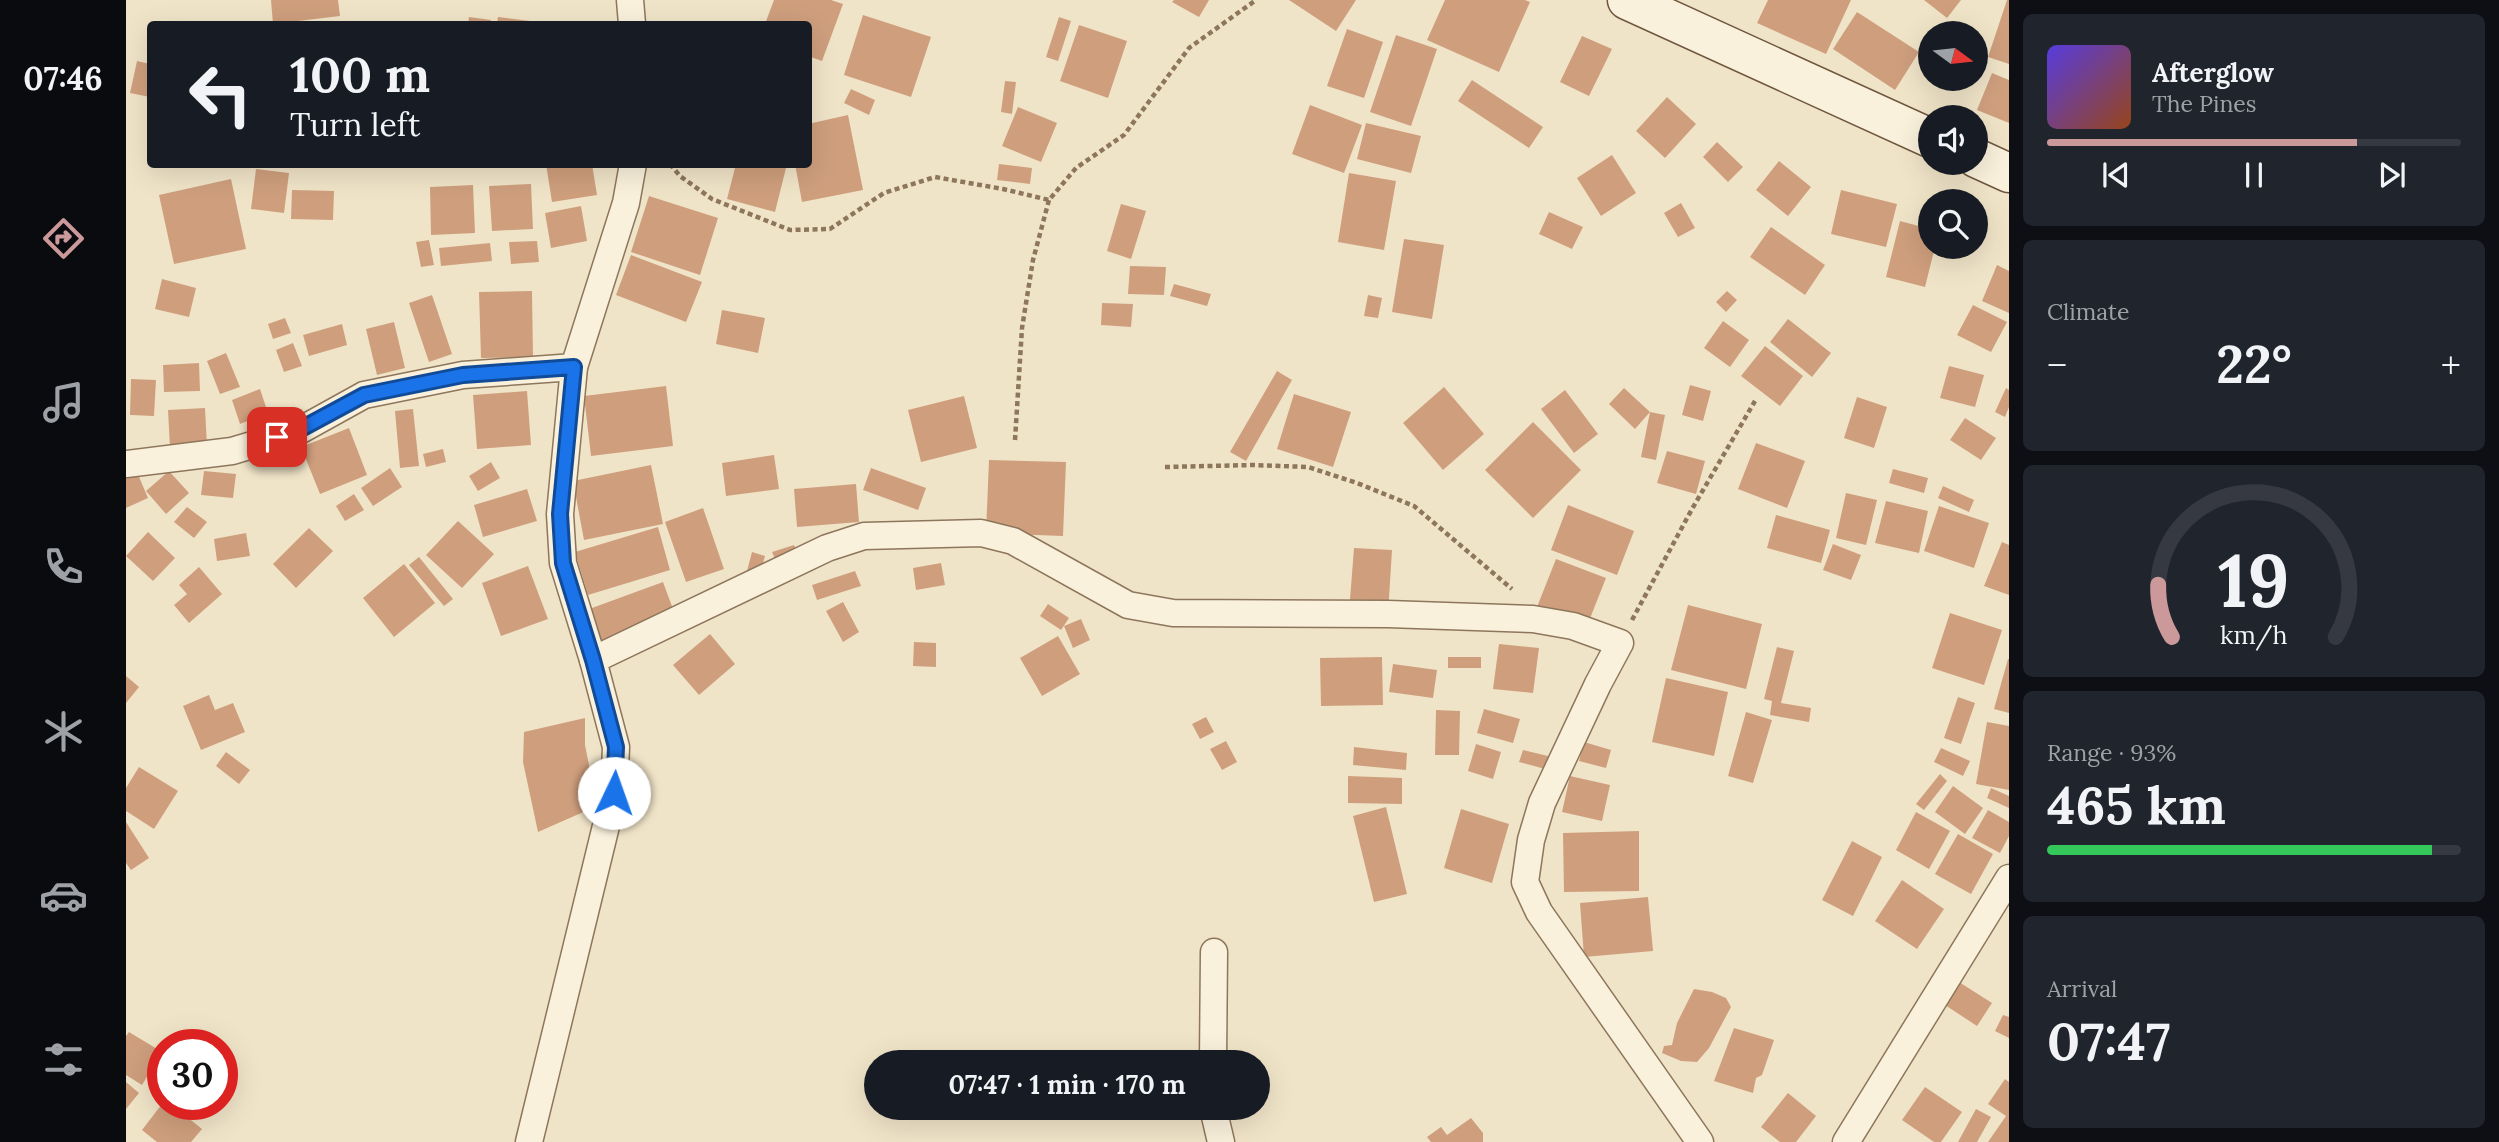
<!DOCTYPE html>
<html lang="en">
<head>
<meta charset="utf-8">
<style>
  body { margin:0; font-family:Lora,serif; background:#20242c; color:#f1f3f6; height:100vh; display:flex; flex-direction:column; font-size:26px; white-space:nowrap }
  * { box-sizing:border-box; margin:0 }
  p { font-size:23px; color:#9ea1a6 }
  .icon { flex:none; width:38px; height:38px; fill:none; stroke:currentColor; stroke-width:2; stroke-linecap:round; stroke-linejoin:round }
  .map { position:relative; flex:1; overflow:hidden }
  .details { display:flex; flex-direction:column; gap:14px; padding:14px; background:#0d0f14; width:490px }
  .details>* { flex:none }
  .guide { position:absolute; left:21px; top:21px; width:665px; height:147px; border-radius:7px; box-shadow:0 7px 28px #0002; background:#171b24; color:#f1f3f6; overflow:hidden }
  .needle { width:46px; rotate:105deg }
  .fabs { position:absolute; left:1792px; top:21px; display:grid; gap:14px }
  .fabs a { display:grid; place-items:center; width:70px; height:70px; border-radius:50%; background:#171b24; box-shadow:0 7px 28px #0002; font-size:35px }
  .speed { position:absolute; left:21px; top:1029px; display:flex; gap:14px; font-size:35px; font-weight:700; text-align:center }
  .speed>* { display:grid; place-content:center; width:91px; height:91px; border-radius:50%; background:#171b24; box-shadow:0 7px 28px #0002; line-height:1 }
  .speed .limit { border:10px solid #d22; background:#fff; color:#111 }
  .pin { position:absolute; display:grid; place-items:center; width:60px; height:60px; color:#fff; margin:-30px; border-radius:14px; box-shadow:0 4px 10px #0006 }
  .me { position:absolute; width:77px; margin:-38px; rotate:3deg; stroke-linejoin:round; filter:drop-shadow(0 0 5px #0008) }
  .turn { display:flex; align-items:center; gap:24px; height:147px; padding:0 28px; font-size:32px }
  .turn .icon { width:91px; height:91px; stroke-width:2.5 }
  .turn b { display:block; font-size:49px; line-height:60px }
  .big { font-size:52px; font-weight:700; line-height:1.1 }
  .details .widget { flex:1; display:flex; flex-direction:column; justify-content:center; gap:10px; min-width:0; padding:0 24px; border-radius:10px; background:#20242c }
  .details .dial { align-items:center; gap:0 }
  .dial svg { height:182px; overflow:visible; fill:none; stroke:#363941; stroke-width:7; stroke-linecap:round; text-anchor:middle }
  .dial text { fill:#f1f3f6; stroke:none }
  .song { display:flex; align-items:center; gap:21px }
  .cover { width:84px; height:84px; border-radius:10px; background:linear-gradient(135deg,hsl(250 70% 55%),hsl(20 70% 35%)) }
  .played { height:7px; border-radius:4px; background:linear-gradient(90deg,#cc999b 75%,#363941 75%) }
  .keys { display:flex; justify-content:space-around; direction:ltr }
  .heat { display:flex; justify-content:space-between; align-items:center; font-size:38px; direction:ltr }
  .charge { height:10px; border-radius:5px; background:linear-gradient(90deg,#34c759 93%,#363941 0) }
  .trip { position:absolute; left:738px; top:1050px; width:406px; height:70px; border-radius:35px; background:#171b24; box-shadow:0 7px 28px #0002; font-weight:700; line-height:70px; text-align:center }
  main { display:flex; flex:1; min-height:0 }
  .menu { display:flex; flex-direction:column; width:126px; justify-content:space-around; align-items:center; background:#090b0e; color:#9ea1a6 }
  .menu .icon { width:49px; height:49px }
  .menu .active { color:#cc999b }
  .menu b { font-size:32px; color:#f1f3f6 }
  .map>svg:first-child { display:block }
  .building { fill:#cf9f7d }
  .lines { fill:none; stroke-linecap:round; stroke-linejoin:round }
  .minor-casing { stroke:#8d765c; stroke-width:29 }
  .secondary-casing { stroke:#6f573f; stroke-width:41 }
  .path { stroke:#8d765c; stroke-width:4.5; stroke-dasharray:5 3.5; stroke-linecap:butt }
  .minor { stroke:#faf1dc; stroke-width:26 }
  .secondary { stroke:#faf1dc; stroke-width:38 }
  .route-casing { stroke:#114b97; stroke-width:18 }
  .route { stroke:#1a73e8; stroke-width:12 }
</style>
</head>
<body>
<main>
<nav class="menu">
<b>07:46</b>
<svg class="icon active" aria-label="directions" viewBox="0 0 24 24"><path d="M12 3l9 9-9 9-9-9zM9 14v-3h6M13 9l2 2-2 2"/></svg>
<svg class="icon" aria-label="music" viewBox="0 0 24 24"><path d="M9 18V5l10-2v13"/><circle cx="6" cy="18" r="3"/><circle cx="16" cy="16" r="3"/></svg>
<svg class="icon" aria-label="phone" viewBox="0 0 24 24"><path d="M5 4h4l2 5-3 2q2 4 5 5l2-3 5 2v4C11 20 4 13 5 4z"/></svg>
<svg class="icon" aria-label="climate" viewBox="0 0 24 24"><path d="M12 3v18M4 7l16 10M4 17L20 7"/></svg>
<svg class="icon" aria-label="car" viewBox="0 0 24 24"><path d="M5 17H2v-5l4-1 3-4h7l3 4 3 1v5h-3M9 17h6M6 11h13"/><circle cx="7" cy="17" r="2"/><circle cx="17" cy="17" r="2"/></svg>
<svg class="icon" aria-label="filters" viewBox="0 0 24 24"><path d="M4 7h16M4 17h16"/><circle cx="9" cy="7" r="2"/><circle cx="15" cy="17" r="2"/></svg>
</nav>
<div class="map">
<svg width="1883" height="1142" viewBox="0 0 1883 1142">
  <rect width="100%" height="100%" fill="#f0e4c8"/>
  <!-- building -->
  <g class="building">
    <polygon points="145,0 212,0 214,16 147,24"/>
    <polygon points="648,0 705,0 717,4 696,61 682,56 682,24 639,24"/>
    <polygon points="1048,0 1083,0 1073,17 1046,2"/>
    <polygon points="1163,0 1230,0 1210,31"/>
    <polygon points="1319,0 1399,0 1404,2 1373,72 1301,40"/>
    <polygon points="1642,0 1725,0 1700,54 1631,23"/>
    <polygon points="1798,0 1835,0 1821,18"/>
    <polygon points="1881,0 1883,0 1883,64 1862,57"/>
    <polygon points="1731,12 1793,52 1769,90 1707,49"/>
    <polygon points="737,15 805,37 785,97 718,75"/>
    <polygon points="343,17 365,20 364,24 342,24"/>
    <polygon points="372,17 404,21 404,24 371,24"/>
    <polygon points="933,17 945,21 932,61 920,57"/>
    <polygon points="953,25 1001,41 982,98 934,81"/>
    <polygon points="1221,29 1257,42 1238,98 1201,86"/>
    <polygon points="1270,35 1311,49 1285,126 1244,112"/>
    <polygon points="1456,36 1486,49 1463,96 1434,82"/>
    <polygon points="11,61 24,64 24,97 4,93"/>
    <polygon points="1866,73 1883,80 1883,123 1851,110"/>
    <polygon points="1346,80 1417,127 1403,148 1332,101"/>
    <polygon points="879,81 890,82 886,114 875,112"/>
    <polygon points="725,89 749,100 743,115 718,103"/>
    <polygon points="1541,97 1570,124 1539,158 1510,131"/>
    <polygon points="1184,105 1236,125 1218,173 1166,154"/>
    <polygon points="892,107 931,123 915,162 876,146"/>
    <polygon points="722,115 737,190 676,202 669,164 682,164 682,124"/>
    <polygon points="1240,123 1295,136 1285,173 1231,159"/>
    <polygon points="1591,142 1617,167 1602,182 1577,157"/>
    <polygon points="1486,155 1510,193 1475,216 1451,178"/>
    <polygon points="1653,161 1685,187 1662,216 1630,190"/>
    <polygon points="420,164 466,164 471,195 426,202"/>
    <polygon points="610,164 661,164 649,212 601,199"/>
    <polygon points="873,164 906,168 904,184 871,180"/>
    <polygon points="130,169 163,173 158,213 125,209"/>
    <polygon points="1223,173 1270,181 1258,250 1212,242"/>
    <polygon points="105,179 120,249 48,264 33,195"/>
    <polygon points="405,184 407,229 366,231 363,186"/>
    <polygon points="347,185 349,233 305,235 304,187"/>
    <polygon points="166,190 208,191 207,220 165,219"/>
    <polygon points="1715,190 1771,204 1760,247 1705,234"/>
    <polygon points="523,196 592,218 574,275 505,252"/>
    <polygon points="1555,203 1569,228 1552,237 1538,213"/>
    <polygon points="995,204 1020,211 1005,259 981,251"/>
    <polygon points="455,206 461,241 425,248 419,213"/>
    <polygon points="1423,212 1457,227 1446,249 1413,234"/>
    <polygon points="1774,221 1804,229 1804,247 1809,247 1799,287 1760,277"/>
    <polygon points="1645,227 1699,265 1679,295 1624,257"/>
    <polygon points="1278,239 1318,245 1306,319 1266,312"/>
    <polygon points="303,240 308,265 295,267 290,242"/>
    <polygon points="411,241 413,262 385,264 383,242"/>
    <polygon points="364,243 366,261 315,266 313,248"/>
    <polygon points="505,255 576,282 560,322 490,295"/>
    <polygon points="1871,265 1883,271 1883,313 1856,301"/>
    <polygon points="1004,266 1040,267 1038,295 1002,294"/>
    <polygon points="36,279 70,288 63,317 29,309"/>
    <polygon points="1048,284 1085,294 1081,306 1044,296"/>
    <polygon points="406,291 407,357 355,358 353,292"/>
    <polygon points="1601,291 1611,300 1600,312 1590,302"/>
    <polygon points="306,295 326,354 303,362 283,303"/>
    <polygon points="1242,295 1256,298 1252,318 1238,316"/>
    <polygon points="976,303 1007,304 1005,327 975,325"/>
    <polygon points="1847,305 1881,322 1865,352 1831,335"/>
    <polygon points="596,310 639,318 632,353 590,344"/>
    <polygon points="159,318 165,333 147,339 142,324"/>
    <polygon points="1662,319 1705,353 1686,377 1644,342"/>
    <polygon points="1597,321 1623,340 1604,367 1578,348"/>
    <polygon points="268,322 279,368 251,375 240,329"/>
    <polygon points="216,324 221,345 183,356 177,335"/>
    <polygon points="167,343 176,366 158,372 150,350"/>
    <polygon points="1639,346 1677,376 1654,406 1615,376"/>
    <polygon points="100,353 114,387 94,394 81,361"/>
    <polygon points="73,363 74,391 38,392 37,365"/>
    <polygon points="1823,366 1858,375 1849,407 1814,398"/>
    <polygon points="1151,371 1166,380 1120,461 1104,452"/>
    <polygon points="5,379 30,380 28,416 4,415"/>
    <polygon points="1564,385 1585,391 1577,421 1556,415"/>
    <polygon points="540,386 547,446 465,456 458,396"/>
    <polygon points="1318,387 1358,434 1317,470 1277,423"/>
    <polygon points="1498,388 1524,412 1539,415 1530,460 1515,457 1524,412 1509,429 1483,404"/>
    <polygon points="1880,388 1883,390 1883,407 1879,417 1869,412"/>
    <polygon points="134,389 142,413 114,424 106,400"/>
    <polygon points="1439,390 1472,434 1448,453 1415,409"/>
    <polygon points="401,391 405,445 351,449 347,395"/>
    <polygon points="1168,394 1225,412 1207,467 1151,449"/>
    <polygon points="838,396 851,448 795,462 782,410"/>
    <polygon points="1731,397 1761,407 1748,448 1718,438"/>
    <polygon points="79,408 81,446 44,448 42,410"/>
    <polygon points="287,409 293,466 274,468 269,411"/>
    <polygon points="1839,418 1870,438 1855,460 1824,440"/>
    <polygon points="1407,422 1455,470 1407,518 1359,470"/>
    <polygon points="223,428 241,475 194,494 175,447"/>
    <polygon points="1630,443 1679,461 1661,508 1612,489"/>
    <polygon points="317,449 320,462 300,467 297,454"/>
    <polygon points="1541,451 1579,461 1570,494 1531,483"/>
    <polygon points="648,455 653,489 600,496 596,463"/>
    <polygon points="863,460 940,462 937,536 860,533"/>
    <polygon points="365,462 374,478 352,491 343,476"/>
    <polygon points="525,465 537,524 458,540 447,481"/>
    <polygon points="264,468 276,487 247,506 235,488"/>
    <polygon points="745,468 800,488 792,510 737,490"/>
    <polygon points="1767,469 1802,478 1798,493 1763,483"/>
    <polygon points="43,471 63,493 40,514 20,491"/>
    <polygon points="78,471 110,474 107,498 75,495"/>
    <polygon points="11,472 22,498 0,508 0,477"/>
    <polygon points="730,484 733,522 671,527 668,489"/>
    <polygon points="1817,486 1848,500 1843,512 1812,498"/>
    <polygon points="401,489 411,521 357,537 348,505"/>
    <polygon points="1720,493 1751,500 1740,545 1710,538"/>
    <polygon points="228,494 238,510 219,521 210,506"/>
    <polygon points="1760,501 1802,511 1793,553 1749,543"/>
    <polygon points="1442,505 1508,531 1491,575 1425,550"/>
    <polygon points="1813,506 1863,523 1848,568 1798,551"/>
    <polygon points="61,507 81,522 68,538 48,522"/>
    <polygon points="577,508 598,569 560,582 539,522"/>
    <polygon points="1650,515 1704,530 1695,563 1641,548"/>
    <polygon points="332,521 368,554 336,588 300,555"/>
    <polygon points="532,527 544,570 462,595 449,552"/>
    <polygon points="183,528 207,551 170,588 147,564"/>
    <polygon points="22,532 49,558 27,581 0,556"/>
    <polygon points="120,533 124,556 91,561 88,539"/>
    <polygon points="1876,542 1883,545 1883,595 1858,586"/>
    <polygon points="1707,544 1735,555 1725,580 1697,570"/>
    <polygon points="668,545 673,557 651,564 646,552"/>
    <polygon points="1228,548 1266,550 1262,614 1223,612"/>
    <polygon points="626,552 639,556 634,574 621,571"/>
    <polygon points="293,557 327,599 318,606 283,565"/>
    <polygon points="1430,559 1480,578 1461,626 1411,607"/>
    <polygon points="815,563 819,585 790,590 787,568"/>
    <polygon points="278,564 309,603 268,637 237,598"/>
    <polygon points="402,566 422,619 375,636 356,583"/>
    <polygon points="73,567 96,594 63,623 48,605 61,594 53,585"/>
    <polygon points="729,571 735,586 691,600 686,585"/>
    <polygon points="537,582 551,620 468,649 455,612"/>
    <polygon points="717,602 733,632 717,642 700,611"/>
    <polygon points="922,604 943,618 935,630 914,616"/>
    <polygon points="1562,605 1636,624 1620,689 1545,670"/>
    <polygon points="1824,613 1876,630 1858,685 1806,668"/>
    <polygon points="955,619 964,640 947,648 938,626"/>
    <polygon points="584,634 609,664 573,695 547,665"/>
    <polygon points="932,636 954,674 916,696 894,658"/>
    <polygon points="788,642 810,643 810,667 787,666"/>
    <polygon points="1373,644 1413,648 1407,693 1367,689"/>
    <polygon points="1651,647 1668,651 1655,703 1685,708 1683,722 1644,715 1646,701 1638,699"/>
    <polygon points="1256,657 1257,705 1195,706 1194,658"/>
    <rect x="1322" y="657" width="33" height="11"/>
    <polygon points="1882,659 1883,659 1883,713 1868,709"/>
    <polygon points="1267,664 1311,670 1307,698 1263,692"/>
    <polygon points="0,676 13,687 0,703"/>
    <polygon points="1540,678 1602,692 1588,756 1526,742"/>
    <polygon points="83,695 89,710 107,703 119,732 75,750 57,706"/>
    <polygon points="1832,697 1849,703 1835,744 1818,738"/>
    <polygon points="1358,709 1394,719 1387,743 1351,733"/>
    <polygon points="1310,710 1334,711 1333,755 1309,755"/>
    <polygon points="1620,712 1646,720 1627,783 1602,776"/>
    <polygon points="1080,717 1088,732 1074,739 1066,724"/>
    <polygon points="459,718 459,745 471,806 412,832 397,762 398,732"/>
    <polygon points="1861,722 1883,726 1883,790 1850,784"/>
    <polygon points="1100,741 1111,762 1096,770 1084,749"/>
    <polygon points="1458,742 1485,750 1480,768 1453,761"/>
    <polygon points="1350,744 1375,752 1367,779 1342,771"/>
    <polygon points="1228,747 1281,753 1280,770 1227,765"/>
    <polygon points="1815,748 1844,761 1837,776 1808,762"/>
    <polygon points="1397,750 1426,757 1423,770 1393,762"/>
    <polygon points="100,752 124,770 113,784 90,766"/>
    <polygon points="13,767 52,791 28,829 0,811 0,788"/>
    <polygon points="1814,774 1821,781 1798,810 1790,804"/>
    <polygon points="1222,776 1276,778 1276,804 1222,803"/>
    <polygon points="1444,776 1484,785 1476,821 1436,812"/>
    <polygon points="1827,786 1857,808 1839,834 1809,812"/>
    <polygon points="1865,788 1883,796 1883,808 1861,798"/>
    <polygon points="1260,807 1281,894 1248,902 1227,816"/>
    <polygon points="1335,809 1383,824 1366,883 1318,868"/>
    <polygon points="1862,810 1883,822 1883,836 1874,853 1846,838"/>
    <polygon points="1790,812 1824,831 1803,869 1770,850"/>
    <polygon points="0,822 23,858 5,870 0,863"/>
    <polygon points="1513,831 1513,891 1438,892 1437,833"/>
    <polygon points="1832,834 1867,854 1845,894 1809,874"/>
    <polygon points="1726,841 1756,857 1727,916 1696,900"/>
    <polygon points="1776,880 1818,909 1791,949 1749,921"/>
    <polygon points="1522,897 1527,951 1458,957 1454,903"/>
    <polygon points="1833,982 1866,1003 1851,1026 1819,1005"/>
    <polygon points="1568,989 1586,992 1600,998 1605,1007 1583,1048 1571,1062 1555,1061 1536,1053 1538,1046 1546,1045 1551,1023"/>
    <polygon points="1877,1015 1883,1017 1883,1038 1869,1031"/>
    <polygon points="1608,1028 1648,1040 1636,1075 1630,1078 1627,1093 1588,1081"/>
    <polygon points="3,1032 36,1052 16,1085 0,1075 0,1036"/>
    <polygon points="1879,1079 1883,1082 1883,1142 1862,1142 1880,1116 1862,1104"/>
    <polygon points="0,1082 13,1093 0,1109"/>
    <polygon points="1799,1087 1836,1112 1815,1142 1808,1142 1776,1120"/>
    <polygon points="1662,1093 1690,1116 1670,1142 1654,1142 1635,1127"/>
    <polygon points="36,1104 45,1104 76,1129 65,1142 31,1142 16,1130"/>
    <polygon points="1850,1109 1865,1117 1851,1142 1832,1142"/>
    <polygon points="1345,1118 1357,1133 1357,1142 1305,1142 1301,1137 1315,1127 1321,1135"/>
  </g>
  <g class="lines">
    <!-- minor casing -->
    <g class="minor-casing">
      <g id="minor">
        <polyline points="504,0 506,24"/>
        <polyline points="0,464 106,451 173,431 238,395 337,375 448,367"/>
        <polyline points="467,660 701,548 738,536 855,533 887,541 1002,605 1047,613 1262,614 1407,619 1447,626 1494,643 1472,684 1416,803 1405,840 1399,882 1413,912 1574,1142"/>
        <polyline points="1087,1062 1088,952"/>
        <polyline points="1087,1108 1095,1142"/>
        <polyline points="403,1142 488,793 490,747 467,660 437,563 434,514 448,367 500,203 507,164"/>
        <polyline points="1720,1142 1883,878"/>
      </g>
    </g>
    <!-- secondary casing -->
    <g class="secondary-casing">
      <g id="secondary">
        <polyline points="1501,0 1804,138"/>
        <polyline points="1850,158 1883,173"/>
      </g>
    </g>
    <!-- path -->
    <g class="path">
      <polyline points="544,164 554,176 586,199 664,230 704,229 758,193 809,177 877,189 923,200 950,168 998,135 1063,48 1130,0"/>
      <polyline points="889,440 896,328 907,260 923,200"/>
      <polyline points="1039,467 1127,465 1182,467 1231,483 1288,506 1386,589"/>
      <polyline points="1506,620 1566,509 1629,401"/>
    </g>
    <!-- minor -->
    <use href="#minor" class="minor"/>
    <!-- secondary -->
    <use href="#secondary" class="secondary"/>
  </g>
  <g class="lines">
    <!-- route casing -->
    <g class="route-casing">
      <polyline id="route" points="151,437 173,430 238,395 337,375 448,367 434,514 437,563 467,660 490,747 488,793"/>
    </g>
    <!-- route -->
    <use href="#route" class="route"/>
  </g>
</svg>
<div class="fabs">
<a><svg class="needle" viewBox="-14 -14 28 28"><path d="M0-13l5 13h-10z" fill="#e53935"/><path d="M0 13l5-13h-10z" fill="#9ea1a6"/></svg></a>
<a><svg class="icon" aria-label="sound" viewBox="0 0 24 24"><path d="M4 9h4l5-4v14l-5-4H4zM17 9q2 3 0 6"/></svg></a>
<a><svg class="icon" aria-label="search" viewBox="0 0 24 24"><circle cx="10" cy="10" r="6"/><path d="M15 15l6 6"/></svg></a>
</div>
<div class="speed"><div class="limit">30</div></div>
<div class="pin" style="left:151px;top:437px;background:#d93025"><svg class="icon" aria-label="arrive" viewBox="0 0 24 24"><path d="M6 21V4h12l-3 4 3 4H6"/></svg></div>
<svg class="me" style="left:488px;top:793px" viewBox="-20 -20 40 40"><circle r="19" fill="#fff"/><path d="M0-13L10 11 0 6-10 11z" fill="#1a73e8"/></svg>
<div class="trip">07:47 · 1 min · 170 m</div>
<div class="guide">
<div class="turn"><svg class="icon" aria-label="left" viewBox="0 0 24 24"><path d="M17 20v-9H6M10 6l-5 5 5 5"/></svg><div><b>100 m</b>Turn left</div></div>
</div>
</div>
<section class="details">
<div class="widget">
<div class="song"><i class="cover"></i><div><b>Afterglow</b><p>The Pines</p></div></div>
<div class="played"></div>
<div class="keys"><svg class="icon" aria-label="previous" viewBox="0 0 24 24"><path d="M18 5L8 12l10 7zM5 5v14"/></svg><svg class="icon" aria-label="pause" viewBox="0 0 24 24"><path d="M8 5v14M16 5v14"/></svg><svg class="icon" aria-label="next" viewBox="0 0 24 24"><path d="M6 5l10 7-10 7zM19 5v14"/></svg></div>
</div>
<div class="widget"><p>Climate</p>
<div class="heat"><a>−</a><b class="big">22°</b><a>+</a></div>
</div>
<div class="widget dial"><svg viewBox="0 0 100 80">
<path d="M14 69A42 42 0 1 1 86 69"/>
<path d="M14 69A42 42 0 0 1 8 46" stroke="#cc999b"/>
<text x="50" y="56" font-size="32" font-weight="700">19</text>
<text x="50" y="72" font-size="11">km/h</text>
</svg></div>
<div class="widget"><p>Range · 93%</p><b class="big">465 km</b><div class="charge"></div></div>
<div class="widget"><p>Arrival</p><b class="big">07:47</b></div>
</section>
</main>
</body>
</html>
